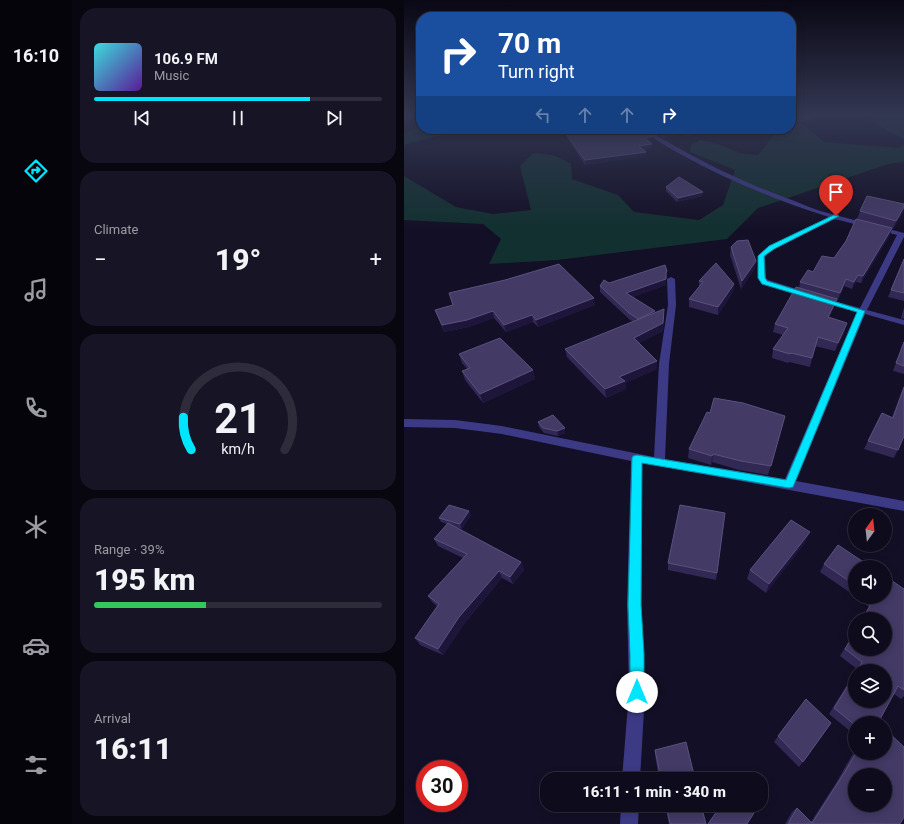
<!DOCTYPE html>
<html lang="en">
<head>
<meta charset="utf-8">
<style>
  body { margin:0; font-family:Roboto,sans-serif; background:#171425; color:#f1f3f6; height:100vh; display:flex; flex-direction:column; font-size:15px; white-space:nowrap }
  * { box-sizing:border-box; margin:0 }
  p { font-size:13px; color:#9b9ba3 }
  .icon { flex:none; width:22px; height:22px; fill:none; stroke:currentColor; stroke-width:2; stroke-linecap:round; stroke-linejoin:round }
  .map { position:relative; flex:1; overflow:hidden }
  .side { display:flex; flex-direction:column; gap:8px; padding:8px; background:#08060f; width:332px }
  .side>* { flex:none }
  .banner { position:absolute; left:12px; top:12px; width:380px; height:122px; border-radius:16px; box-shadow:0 2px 10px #0003,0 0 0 1px #2e2b3b; background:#1a4fa0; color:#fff; overflow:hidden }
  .needle { width:26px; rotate:15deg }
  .tools { position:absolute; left:444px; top:508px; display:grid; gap:8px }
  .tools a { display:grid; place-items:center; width:44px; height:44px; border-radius:50%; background:#0e0b1c; box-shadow:0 2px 10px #0003,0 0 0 1px #2e2b3b; font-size:20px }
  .speed { position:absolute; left:12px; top:760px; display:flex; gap:8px; font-size:20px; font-weight:700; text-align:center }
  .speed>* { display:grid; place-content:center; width:52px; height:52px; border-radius:50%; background:#0e0b1c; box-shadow:0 2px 10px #0003,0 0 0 1px #2e2b3b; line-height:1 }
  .speed .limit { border:6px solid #d22; background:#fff; color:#111 }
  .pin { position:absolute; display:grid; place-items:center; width:34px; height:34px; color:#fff; margin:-41px -17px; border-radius:50% 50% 50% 0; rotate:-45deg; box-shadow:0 0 4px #0007 }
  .pin .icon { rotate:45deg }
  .me { position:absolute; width:44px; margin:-22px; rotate:0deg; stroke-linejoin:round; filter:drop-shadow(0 0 3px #0008) }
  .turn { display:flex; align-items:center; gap:14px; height:84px; padding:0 16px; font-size:18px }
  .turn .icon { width:52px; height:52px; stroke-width:2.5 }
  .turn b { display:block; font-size:28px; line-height:34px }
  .lanes { display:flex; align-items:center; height:38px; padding:0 16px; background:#0003; justify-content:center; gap:20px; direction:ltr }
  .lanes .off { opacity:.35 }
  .big { font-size:30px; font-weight:800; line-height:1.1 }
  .side .tile { flex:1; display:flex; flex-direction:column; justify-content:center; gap:6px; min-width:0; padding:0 14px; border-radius:16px; background:#171425 }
  .side .dial { align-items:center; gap:0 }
  .dial svg { height:104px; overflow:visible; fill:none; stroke:#2e2b3b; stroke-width:7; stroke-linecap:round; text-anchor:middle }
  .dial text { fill:#f1f3f6; stroke:none }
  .song { display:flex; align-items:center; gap:12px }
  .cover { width:48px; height:48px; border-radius:6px; background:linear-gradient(135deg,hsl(180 70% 55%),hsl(270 70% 35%)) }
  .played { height:4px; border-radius:2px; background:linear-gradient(90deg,#00e5ff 75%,#2e2b3b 75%) }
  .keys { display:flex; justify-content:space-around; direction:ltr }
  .heat { display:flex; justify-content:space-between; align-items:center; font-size:22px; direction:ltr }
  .charge { height:6px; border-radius:3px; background:linear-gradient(90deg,#34c759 39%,#2e2b3b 0) }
  .trip { position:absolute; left:136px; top:772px; width:228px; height:40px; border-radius:16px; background:#0e0b1c; box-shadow:0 2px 10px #0003,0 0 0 1px #2e2b3b; font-weight:800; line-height:40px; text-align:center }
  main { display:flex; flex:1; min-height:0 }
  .tab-bar { display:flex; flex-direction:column; width:72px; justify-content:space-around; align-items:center; background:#06040b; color:#9b9ba3 }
  .tab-bar .icon { width:28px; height:28px }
  .tab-bar .on { color:#00e5ff }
  .tab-bar b { font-size:18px; color:#f1f3f6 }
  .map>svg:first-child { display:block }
  .green { fill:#12302f }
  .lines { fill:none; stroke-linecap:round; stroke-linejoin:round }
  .minor { fill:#3d3a85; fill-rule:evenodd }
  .wall { fill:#312854 }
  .shaded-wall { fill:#1d163a }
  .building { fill:#433a66; stroke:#5a527e; fill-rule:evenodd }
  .route { fill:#00e5ff; stroke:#0095a6 }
</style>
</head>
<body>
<main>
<nav class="tab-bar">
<b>16:10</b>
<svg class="icon on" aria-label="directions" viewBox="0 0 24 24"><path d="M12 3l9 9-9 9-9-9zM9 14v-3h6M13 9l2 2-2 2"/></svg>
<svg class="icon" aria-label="music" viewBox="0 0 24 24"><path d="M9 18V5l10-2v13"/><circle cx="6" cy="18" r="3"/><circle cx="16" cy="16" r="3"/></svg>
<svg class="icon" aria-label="phone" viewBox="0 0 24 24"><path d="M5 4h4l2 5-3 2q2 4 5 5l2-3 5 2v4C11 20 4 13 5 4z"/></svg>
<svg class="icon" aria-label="climate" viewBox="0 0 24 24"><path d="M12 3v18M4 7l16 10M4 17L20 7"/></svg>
<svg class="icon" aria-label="car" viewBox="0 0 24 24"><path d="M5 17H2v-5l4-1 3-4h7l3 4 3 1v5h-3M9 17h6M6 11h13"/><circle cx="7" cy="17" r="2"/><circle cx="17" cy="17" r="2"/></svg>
<svg class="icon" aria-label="filters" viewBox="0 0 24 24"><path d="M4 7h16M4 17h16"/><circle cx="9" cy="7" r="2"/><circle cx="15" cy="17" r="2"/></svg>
</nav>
<section class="side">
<div class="tile">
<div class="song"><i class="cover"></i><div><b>106.9 FM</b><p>Music</p></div></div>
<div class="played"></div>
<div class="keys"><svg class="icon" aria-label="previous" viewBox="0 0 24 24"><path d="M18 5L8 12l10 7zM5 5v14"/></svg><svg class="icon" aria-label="pause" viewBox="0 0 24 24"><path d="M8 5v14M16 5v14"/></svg><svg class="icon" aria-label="next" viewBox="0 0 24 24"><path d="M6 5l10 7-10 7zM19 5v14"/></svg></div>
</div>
<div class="tile"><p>Climate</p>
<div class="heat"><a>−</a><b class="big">19°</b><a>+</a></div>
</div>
<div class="tile dial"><svg viewBox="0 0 100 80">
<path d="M14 69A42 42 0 1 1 86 69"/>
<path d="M14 69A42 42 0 0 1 8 44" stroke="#00e5ff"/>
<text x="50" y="56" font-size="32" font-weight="700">21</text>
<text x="50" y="72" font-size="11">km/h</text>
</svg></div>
<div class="tile"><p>Range · 39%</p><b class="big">195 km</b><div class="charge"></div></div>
<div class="tile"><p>Arrival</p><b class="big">16:11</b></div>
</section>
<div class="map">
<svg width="500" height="824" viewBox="0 0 500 824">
  <rect width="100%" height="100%" fill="#130f26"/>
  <!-- green -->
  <g class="green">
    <polygon points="468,115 500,115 500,139 466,121"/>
    <path d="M387 121 401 126 420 142 494 148 500 145V162L484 164 354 208 323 239 153 260 85 264 97 239 79 224 0 220V176L52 207 89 214 127 210 116 166 129 153C146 154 153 155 167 164L168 179 214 195 230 212 295 220 319 205 331 170 286 152 287 145 296 140 312 143 336 153 354 155 371 134 364 129H387Z"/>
    <path d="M17 126V129H143C123 141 100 130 79 130 52 130 26 138 0 145V133Z"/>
  </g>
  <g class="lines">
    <!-- minor -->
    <g class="minor">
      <path d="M237 129H242C288 157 335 181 385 199 401 205 418 213 434 215L435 216 500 233V237L463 310 500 320V325L461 314 392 481 500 501V511L238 463 237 605 241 692 236 779H218L225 692 223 605 227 461 98 434 51 428 0 427V419L51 420 98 426 250 457 255 364 264 305 263 279 267 277 271 279 272 305 265 364 261 459 381 479 453 312 416 302 415 300 419 298 456 308 493 235 431 219 369 248 361 257 362 278 364 280 405 293V297H399L358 284 354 278 355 255 365 246 425 217C374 201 325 181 278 155 264 147 249 139 237 129Z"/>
      <polygon points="217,805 235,805 234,824 216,824"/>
    </g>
  </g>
  <!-- wall -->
  <g class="wall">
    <polygon points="387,115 427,115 396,124 387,122"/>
    <polygon points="170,129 240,129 250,140 245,141 248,148 239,150 242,156 181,165 164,139 163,135 173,134"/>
    <polygon points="245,129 308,129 308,130 284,136 279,134 260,138"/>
    <polygon points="262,187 299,192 298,196 273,202 262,191"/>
    <polygon points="456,211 499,212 489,229 488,228 486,235 457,283 452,282 448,289 440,286 434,300 433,300 430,307 425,318 441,331 431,351 411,346 406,367 385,362 384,363 368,358 369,349 379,335 369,332 371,324 395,288 396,282 430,258 442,241 453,219"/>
    <polygon points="327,247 351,268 337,289 326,255"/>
    <polygon points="500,259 500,301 484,297"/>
    <polygon points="263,277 262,279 262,285 229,297 251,311 251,313 260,309 260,317 259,331 235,343 253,361 253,369 221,383 222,389 202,398 163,357 161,349 229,322 225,319 196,292 196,286 205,283"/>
    <polygon points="295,281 330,284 329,292 314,315 285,307 285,299 295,287"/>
    <polygon points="191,305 134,327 129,322 102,332 90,318 65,327 40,332 31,310"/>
    <polygon points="500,307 500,319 497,318"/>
    <polygon points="500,341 500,374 489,371"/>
    <polygon points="55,354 129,370 131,379 79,403 61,380 58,371 63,369 58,363"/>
    <polygon points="500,386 500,436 490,458 460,449 464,441 488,417"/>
    <polygon points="306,413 381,416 364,475 335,470 308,462 307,465 284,458 285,449"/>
    <polygon points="134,422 161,433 154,436 140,433 135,427"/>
    <polygon points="65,511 67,515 58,529 48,526 117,562 120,570 109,584 98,578 60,624 39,655 16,645 11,638 33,606 29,603 24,596 59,558 34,546 30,539 43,524 37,522 35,518"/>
    <polygon points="402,541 362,593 343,579 346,570"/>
    <polygon points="264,563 313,573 312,580 264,570"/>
    <polygon points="420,564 451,567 451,596 416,572"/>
    <polygon points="500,589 500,696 497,699 490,694 451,723 451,735 425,714 451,672 451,701 481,671 452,671 453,669 436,656 451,631 451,649 481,619 458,619 465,607 452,597 481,597"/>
    <polygon points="374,736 399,762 395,767 370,742"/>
    <polygon points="251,750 291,779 255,779 251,755"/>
    <polygon points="451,750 451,753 481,753 496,824 381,824 388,812 393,808 407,822 432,783"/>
    <polygon points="261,805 297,805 302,824 265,824"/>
  </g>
  <!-- shaded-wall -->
  <g class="shaded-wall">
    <polygon points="418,115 427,115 396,124 397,121"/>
    <polygon points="295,129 308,129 308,130 284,136 284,132"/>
    <polygon points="279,130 279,134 260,138 260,134"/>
    <polygon points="250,136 250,140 241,142 241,138"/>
    <polygon points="248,144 248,148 235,150 235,146"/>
    <polygon points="242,152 242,156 181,165 181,160"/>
    <polygon points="299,192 298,196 273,202 274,198"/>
    <polygon points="500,207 499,212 489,229 492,221"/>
    <polygon points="488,228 486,235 457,283 459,276"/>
    <polygon points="352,261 351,268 337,289 338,281"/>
    <polygon points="263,271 263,277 262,279 262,273"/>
    <polygon points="454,275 452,282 448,289 450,282"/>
    <polygon points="262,279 262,285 222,300 222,293"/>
    <polygon points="442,279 440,286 434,300 436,293"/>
    <polygon points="330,284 329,292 314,315 314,307"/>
    <polygon points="190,298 191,305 134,327 132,320"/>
    <polygon points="433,299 430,307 421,326 424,317"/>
    <polygon points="260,309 260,317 259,331 230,346 230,338"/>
    <polygon points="89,311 90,318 65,327 40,332 38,325"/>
    <polygon points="251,311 251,317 234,325 234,319"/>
    <polygon points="128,315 129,322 102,332 100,325"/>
    <polygon points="443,323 441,331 431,351 434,343"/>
    <polygon points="253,361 253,369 221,383 222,389 202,398 201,389 215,377"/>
    <polygon points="129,370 131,379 79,403 76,394"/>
    <polygon points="161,428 161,433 154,436 153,431"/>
    <polygon points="309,454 308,462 307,465 308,456"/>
    <polygon points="65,511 67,515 58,529 56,524"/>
    <polygon points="406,532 402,541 362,593 365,584"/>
    <polygon points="117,562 120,570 109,584 106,577"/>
    <polygon points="95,571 98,578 60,624 39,655 34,649 55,617"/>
  </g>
  <!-- building -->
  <g class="building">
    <polygon points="387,115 418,115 397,121 387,118"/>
    <polygon points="172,129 240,129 250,136 241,138 248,144 235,146 242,152 181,160 163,135 174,134"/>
    <polygon points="252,129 295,129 284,132 279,130 260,134"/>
    <polygon points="275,177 299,192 274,198 262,187"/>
    <polygon points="463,196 500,204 500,207 492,221 456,211"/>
    <polygon points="452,219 488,228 459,276 454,275 450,282 442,279 436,293 396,282 404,270 409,272 418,256 430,258 442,241"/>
    <polygon points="344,240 352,261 338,281 327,247 333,241"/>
    <polygon points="500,259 500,293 487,290"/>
    <polygon points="312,263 330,284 314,307 285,299 299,282 295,281"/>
    <polygon points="155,264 190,298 132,320 128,315 100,325 89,311 63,320 38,325 31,310 49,305 45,293 101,280"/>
    <polygon points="261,265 263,271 262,273 262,279 222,293 251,311 234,319 225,313 196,286 200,280 205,283"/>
    <polygon points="392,287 433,299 424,317 443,323 434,343 414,337 408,358 387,353 386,354 369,349 384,328 371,324"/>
    <polygon points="260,309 259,323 230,338 253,361 215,377 221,381 201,389 161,349"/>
    <polygon points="96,338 129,370 76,394 58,371 66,368 55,354"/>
    <polygon points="500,342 500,366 492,363"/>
    <polygon points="500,387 500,436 494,450 464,441 478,413 489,418"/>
    <polygon points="310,398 339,403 381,416 367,466 337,461 309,454 308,456 285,449 303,412 306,413"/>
    <polygon points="149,415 161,428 153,431 139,428 134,422"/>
    <polygon points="45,505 65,511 56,524 35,518"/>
    <polygon points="276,505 321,513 313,573 264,563"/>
    <polygon points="387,520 406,532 365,584 346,570"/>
    <polygon points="44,523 117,562 106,577 95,571 55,617 34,649 11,638 35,604 24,596 63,554 30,539"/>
    <polygon points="434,545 467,567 451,567 451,585 420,564"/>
    <polygon points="481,576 500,589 500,690 494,686 474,723 451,723 451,725 430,708 451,674 451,701 481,701 481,671 453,671 458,662 441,649 451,632 451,649 481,649 481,619 458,619 470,599 468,597 481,597"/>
    <polygon points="402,699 427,723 399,762 374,736"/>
    <path d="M481 729 500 747V817L496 824H384L393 808 408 823 437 778 452 753H481ZM451 775H481V805H451Z"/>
    <polygon points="282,742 291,779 257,779 251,750"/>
    <polygon points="262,805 297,805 302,824 266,824"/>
    <polygon points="317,805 355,805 343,824 304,824"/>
  </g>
  <!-- sky -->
  <linearGradient id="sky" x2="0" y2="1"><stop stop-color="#0a0815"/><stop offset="0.5" stop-color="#333752"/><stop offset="1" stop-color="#333752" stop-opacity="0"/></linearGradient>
  <rect width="500" height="230" fill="url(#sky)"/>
  <!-- route -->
  <polygon class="route" points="430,215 435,216 370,249 360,256 361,278 363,281 461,311 389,487 385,488 238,463 237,605 240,654 240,692 238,697 233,699 228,697 226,692 226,654 224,605 228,458 229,456 233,455 382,480 453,312 358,284 354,278 354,256 365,246"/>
</svg>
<div class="tools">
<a><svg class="needle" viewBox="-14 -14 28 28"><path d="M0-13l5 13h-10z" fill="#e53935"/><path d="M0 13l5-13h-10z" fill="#9b9ba3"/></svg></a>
<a><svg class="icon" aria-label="sound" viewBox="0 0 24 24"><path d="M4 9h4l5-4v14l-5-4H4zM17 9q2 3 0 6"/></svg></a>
<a><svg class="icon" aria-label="search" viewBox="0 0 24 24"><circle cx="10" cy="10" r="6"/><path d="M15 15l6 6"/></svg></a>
<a><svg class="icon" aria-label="layers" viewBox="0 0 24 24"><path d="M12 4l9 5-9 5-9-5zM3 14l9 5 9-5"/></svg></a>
<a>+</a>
<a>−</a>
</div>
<div class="speed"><div class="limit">30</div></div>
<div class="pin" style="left:432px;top:216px;background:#d93025"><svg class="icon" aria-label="arrive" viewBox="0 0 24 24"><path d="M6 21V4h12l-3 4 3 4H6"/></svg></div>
<svg class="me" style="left:233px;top:692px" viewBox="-20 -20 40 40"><circle r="19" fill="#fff"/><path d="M0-13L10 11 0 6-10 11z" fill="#00e5ff"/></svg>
<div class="trip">16:11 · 1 min · 340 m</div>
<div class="banner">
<div class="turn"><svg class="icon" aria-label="right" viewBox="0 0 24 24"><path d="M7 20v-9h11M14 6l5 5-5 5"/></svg><div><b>70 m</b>Turn right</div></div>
<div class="lanes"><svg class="icon off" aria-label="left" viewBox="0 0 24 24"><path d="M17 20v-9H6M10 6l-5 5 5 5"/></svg><svg class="icon off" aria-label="ahead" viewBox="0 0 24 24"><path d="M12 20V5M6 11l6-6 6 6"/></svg><svg class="icon off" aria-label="ahead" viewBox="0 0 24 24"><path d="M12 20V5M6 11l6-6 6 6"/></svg><svg class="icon" aria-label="right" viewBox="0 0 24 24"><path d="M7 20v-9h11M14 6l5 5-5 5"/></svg></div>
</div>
</div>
</main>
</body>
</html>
